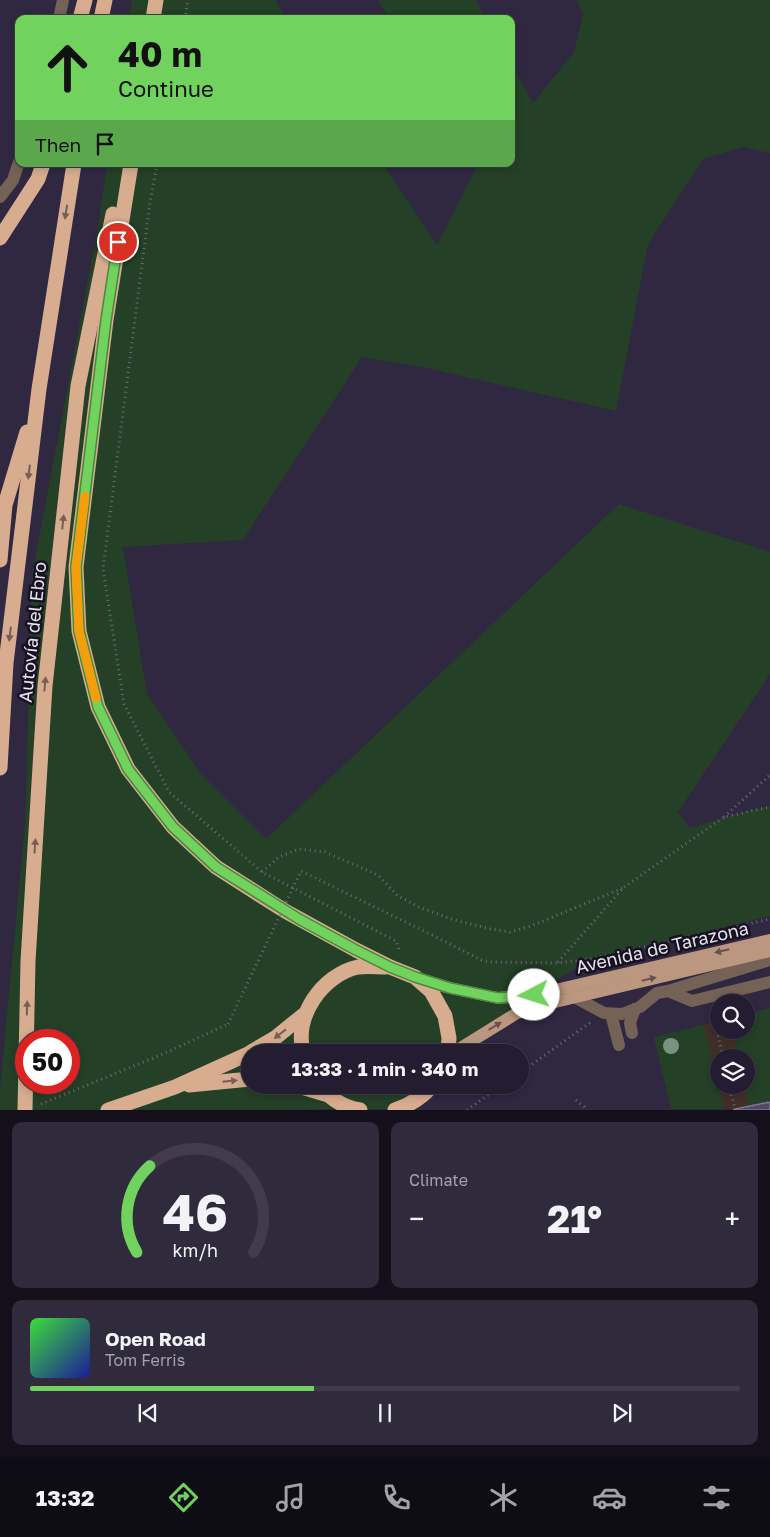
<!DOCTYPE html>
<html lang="en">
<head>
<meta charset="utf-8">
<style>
  body { margin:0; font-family:"Golos Text",sans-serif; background:#302a3d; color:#f1f3f6; height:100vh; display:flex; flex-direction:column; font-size:19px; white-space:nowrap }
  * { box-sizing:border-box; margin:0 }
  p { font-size:16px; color:#a3a2ab }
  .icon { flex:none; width:28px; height:28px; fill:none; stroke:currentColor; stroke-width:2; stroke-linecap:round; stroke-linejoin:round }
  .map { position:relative; height:1110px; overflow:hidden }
  .drawer { display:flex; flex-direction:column; gap:12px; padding:12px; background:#14101b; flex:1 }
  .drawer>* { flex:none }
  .banner { position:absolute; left:15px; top:15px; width:500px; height:152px; border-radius:10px; box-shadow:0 2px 8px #0003,0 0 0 1px #413b4d; background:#71d25e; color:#111; overflow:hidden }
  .buttons { position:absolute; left:710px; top:994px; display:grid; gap:10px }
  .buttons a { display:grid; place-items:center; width:45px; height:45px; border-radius:50%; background:#241d31; box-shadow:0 2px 8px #0003,0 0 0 1px #413b4d; font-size:25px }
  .speed { position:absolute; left:15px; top:1029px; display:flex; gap:10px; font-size:25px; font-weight:700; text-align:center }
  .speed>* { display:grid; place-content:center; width:65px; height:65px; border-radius:50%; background:#241d31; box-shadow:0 2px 8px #0003,0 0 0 1px #413b4d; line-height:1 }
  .speed .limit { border:8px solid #d22; background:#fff; color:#111 }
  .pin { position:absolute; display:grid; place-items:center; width:42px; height:42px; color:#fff; margin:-21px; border:2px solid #fff; border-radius:50%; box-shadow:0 1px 5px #0007 }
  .me { position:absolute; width:55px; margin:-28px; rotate:265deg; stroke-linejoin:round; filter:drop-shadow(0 0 4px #0008) }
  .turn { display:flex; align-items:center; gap:18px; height:105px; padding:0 20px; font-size:22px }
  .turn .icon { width:65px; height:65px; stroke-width:2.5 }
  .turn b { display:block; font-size:35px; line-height:42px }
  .then { display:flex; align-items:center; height:48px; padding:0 20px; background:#0003; gap:10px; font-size:19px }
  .big { font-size:38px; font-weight:700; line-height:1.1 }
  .drawer .tile { flex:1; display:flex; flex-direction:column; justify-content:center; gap:8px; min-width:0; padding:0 18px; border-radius:10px; background:#302a3d }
  .drawer .dial { align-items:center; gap:0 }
  .dial svg { height:130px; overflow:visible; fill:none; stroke:#413b4d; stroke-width:7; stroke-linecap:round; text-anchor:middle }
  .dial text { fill:#f1f3f6; stroke:none }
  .song { display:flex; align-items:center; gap:15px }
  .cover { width:60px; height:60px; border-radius:8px; background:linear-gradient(135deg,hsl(120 70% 55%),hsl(240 70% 35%)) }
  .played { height:5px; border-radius:2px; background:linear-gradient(90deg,#71d25e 40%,#413b4d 40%) }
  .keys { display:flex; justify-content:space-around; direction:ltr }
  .heat { display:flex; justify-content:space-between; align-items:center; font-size:28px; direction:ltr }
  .drawer .tiles { flex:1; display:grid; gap:12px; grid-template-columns:1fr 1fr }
  .tile:last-child { grid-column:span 2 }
  .trip { position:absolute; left:241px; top:1044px; width:288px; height:50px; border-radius:25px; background:#241d31; box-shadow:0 2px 8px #0003,0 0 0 1px #413b4d; font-weight:700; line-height:50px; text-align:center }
  .menu { display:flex; height:80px; justify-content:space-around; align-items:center; background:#0e0c14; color:#a3a2ab }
  .menu .icon { width:35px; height:35px }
  .menu .current { color:#71d25e }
  .menu b { font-size:22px; color:#f1f3f6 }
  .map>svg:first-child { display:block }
  .education { fill:#412f27; fill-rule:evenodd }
  .green { fill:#244026; fill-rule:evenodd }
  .building { fill:#514864; stroke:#988eae }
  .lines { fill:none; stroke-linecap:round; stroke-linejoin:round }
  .path { stroke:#6f687f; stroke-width:3; stroke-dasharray:1 4; stroke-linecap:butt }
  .minor { stroke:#746257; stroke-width:12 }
  .major { stroke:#bb977f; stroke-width:12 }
  .highway { stroke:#d7ac8f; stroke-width:15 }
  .path-bridge { stroke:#6f687f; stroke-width:3; stroke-dasharray:1 4; stroke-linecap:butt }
  .tree { fill:#789380 }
  .oneway { fill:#765f56 }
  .oneway2 { fill:#68544e }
  .route-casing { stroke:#49883d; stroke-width:12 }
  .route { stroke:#71d25e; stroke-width:9 }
  .slow { stroke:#f59e0b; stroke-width:9 }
  .labels { text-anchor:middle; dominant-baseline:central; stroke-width:5; stroke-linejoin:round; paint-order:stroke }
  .street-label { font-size:18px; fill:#e7e2f3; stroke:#16121e }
</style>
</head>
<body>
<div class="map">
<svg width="770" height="1110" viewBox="0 0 770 1110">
  <rect width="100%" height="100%" fill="#302741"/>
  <!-- education -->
  <path class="education" d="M719 1021V1030H746L770 1109H671L654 1037ZM719 1058H746V1085H719Z"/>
  <!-- green -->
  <g class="green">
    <polygon points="132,0 275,0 287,19 129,19"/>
    <polygon points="378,0 476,0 486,19 390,19"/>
    <path d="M577 0H770V153L743 147 703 159 648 244 616 411 422 367 362 357 243 540 123 547 147 694 201 774 266 839 619 504 770 552V674L678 812 690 828 743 812 770 806V916L590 959 529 998 453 1052H250V1085H430L411 1109 0 1110V1089L25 823 32 575 98 226 107 164H383L437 245 478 164H511V64L533 103 574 52 583 14ZM26 1040H69V1082H26Z"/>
    <polygon points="770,1008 770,1102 749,1107 744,1085 746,1085 746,1058 738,1057 733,1030 746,1030 746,1014"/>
    <polygon points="704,1025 724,1109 671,1109 654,1037"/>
  </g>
  <!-- building -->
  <polygon class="building" points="770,1102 770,1110 733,1110 735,1109"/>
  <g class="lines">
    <!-- path -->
    <g class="path">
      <polyline points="185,19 188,0"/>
      <polyline points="157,164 150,202 103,569 124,704 169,792 262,872 396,941 400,952"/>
      <polyline points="724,817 770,775"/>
      <polyline points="262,872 279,857 299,849 325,852 378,875 398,896 419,907 454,920 491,929 510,932 531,926 623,888"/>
      <polyline points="432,935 481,960 489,962 557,963 590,959 770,919"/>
      <polyline points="558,962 623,888 724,817 770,807"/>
      <polyline points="714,1016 723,1058"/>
      <polyline points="520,1073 591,1022"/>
      <polyline points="729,1085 735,1109"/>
      <polyline points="576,1100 584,1107 584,1110"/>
      <polyline points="41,1104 163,1054 228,1024"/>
      <polyline points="467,1110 502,1085"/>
      <polyline points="733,1110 770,1102"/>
    </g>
    <!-- minor -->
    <g class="minor">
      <polyline points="59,19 63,0"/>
      <polyline points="0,197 13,180 19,162"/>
      <polyline points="668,991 770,960"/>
      <polyline points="574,997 604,1013 622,1014 640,1007 657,993 668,991 692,1001 770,982"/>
      <polyline points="611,1014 619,1045"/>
      <polyline points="632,1033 630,1023 635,1009"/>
    </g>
    <!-- major -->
    <g class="major">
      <polyline points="417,978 450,988 498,998 534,995 770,940"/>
      <polyline points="454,1052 517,1013 534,1007 770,951"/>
    </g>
    <!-- highway -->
    <g class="highway">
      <polyline points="80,19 85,0"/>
      <polyline points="101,19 105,0"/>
      <polyline points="153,19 156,0"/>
      <polyline points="131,164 106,320 76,567 79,631 98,707 128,769 173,827 216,867 285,911 356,950 390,967 415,977 431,991 445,1016 449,1038 448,1052"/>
      <polyline points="0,238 38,179 43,164"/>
      <polyline points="0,560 5,505 27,432"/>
      <polyline points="0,768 6,663 39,389 74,164"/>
      <polyline points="251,1052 275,1038 306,1013"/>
      <path d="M303 1052C294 1016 322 975 358 967 367 966 377 967 386 967"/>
      <polyline points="189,1085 250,1079"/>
      <polyline points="295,1085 325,1094"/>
      <path d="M319 1085C329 1098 343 1107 360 1110"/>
      <polyline points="25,1110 28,961 45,686 78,386 113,214"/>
      <polyline points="108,1110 175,1087 250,1053"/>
      <path d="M395 1110C408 1106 425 1096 432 1085"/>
    </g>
    <!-- path-bridge -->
    <polyline class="path-bridge" points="228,1024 301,871 432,935"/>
  </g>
  <!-- trees -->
  <circle class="tree" cx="671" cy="1046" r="8"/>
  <!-- one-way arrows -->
  <defs><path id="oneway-solid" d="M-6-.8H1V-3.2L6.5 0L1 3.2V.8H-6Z" transform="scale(1.25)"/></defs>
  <g class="oneway">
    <use href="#oneway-solid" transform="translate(66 212) rotate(99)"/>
    <use href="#oneway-solid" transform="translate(29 472) rotate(97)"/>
    <use href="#oneway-solid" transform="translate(63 522) rotate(-84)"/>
    <use href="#oneway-solid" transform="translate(10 634) rotate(97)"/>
    <use href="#oneway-solid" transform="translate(45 684) rotate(-85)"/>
    <use href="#oneway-solid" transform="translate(35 846) rotate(-86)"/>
    <use href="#oneway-solid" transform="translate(27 1008) rotate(-89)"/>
    <use href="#oneway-solid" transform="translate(280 1034) rotate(142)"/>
    <use href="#oneway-solid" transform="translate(230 1081) rotate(-6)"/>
  </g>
  <g class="oneway2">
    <use href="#oneway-solid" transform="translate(722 951) rotate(167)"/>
    <use href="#oneway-solid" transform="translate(649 979) rotate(-13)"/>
    <use href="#oneway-solid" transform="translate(495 1026) rotate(-31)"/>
  </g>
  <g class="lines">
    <!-- route casing -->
    <g class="route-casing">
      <polyline id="route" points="118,242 106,320 76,567 79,631 98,707 128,769 173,827 216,867 299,919 356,950 390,967 415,977 450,988 498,998 534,995"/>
    </g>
    <!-- route -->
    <use href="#route" class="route"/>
    <!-- slow -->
    <polyline class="slow" points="85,496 76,567 79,631 96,698"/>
  </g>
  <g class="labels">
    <!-- street labels -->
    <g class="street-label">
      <text transform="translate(32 632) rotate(-84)">Autovía del Ebro</text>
      <text transform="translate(662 947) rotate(-13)">Avenida de Tarazona</text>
    </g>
  </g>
</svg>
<div class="buttons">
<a><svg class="icon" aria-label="search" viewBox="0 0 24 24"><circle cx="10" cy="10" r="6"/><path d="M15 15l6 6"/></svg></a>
<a><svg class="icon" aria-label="layers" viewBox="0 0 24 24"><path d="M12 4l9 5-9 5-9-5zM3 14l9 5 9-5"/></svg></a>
</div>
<div class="speed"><div class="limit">50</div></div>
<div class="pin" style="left:118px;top:242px;background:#d93025"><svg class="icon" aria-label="arrive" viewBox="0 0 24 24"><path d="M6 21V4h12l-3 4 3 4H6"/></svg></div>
<svg class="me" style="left:534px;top:995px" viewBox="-20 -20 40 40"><circle r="19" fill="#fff"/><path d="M0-13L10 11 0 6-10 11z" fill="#71d25e"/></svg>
<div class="trip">13:33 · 1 min · 340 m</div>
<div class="banner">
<div class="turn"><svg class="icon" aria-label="ahead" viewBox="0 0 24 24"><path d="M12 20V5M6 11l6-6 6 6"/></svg><div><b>40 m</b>Continue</div></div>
<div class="then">Then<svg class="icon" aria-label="arrive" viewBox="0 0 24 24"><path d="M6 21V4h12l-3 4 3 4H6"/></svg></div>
</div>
</div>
<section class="drawer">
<div class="tiles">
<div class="tile dial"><svg viewBox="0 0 100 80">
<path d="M14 69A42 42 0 1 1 86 69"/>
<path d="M14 69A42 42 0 0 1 22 16" stroke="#71d25e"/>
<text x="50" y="56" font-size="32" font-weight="700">46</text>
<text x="50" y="72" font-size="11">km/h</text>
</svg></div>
<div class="tile"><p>Climate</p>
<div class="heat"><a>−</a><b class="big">21°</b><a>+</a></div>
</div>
<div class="tile">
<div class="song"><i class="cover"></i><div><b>Open Road</b><p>Tom Ferris</p></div></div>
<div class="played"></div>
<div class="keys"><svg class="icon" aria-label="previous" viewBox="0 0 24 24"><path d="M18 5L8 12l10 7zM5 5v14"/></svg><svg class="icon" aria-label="pause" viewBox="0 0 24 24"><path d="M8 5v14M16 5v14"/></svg><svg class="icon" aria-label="next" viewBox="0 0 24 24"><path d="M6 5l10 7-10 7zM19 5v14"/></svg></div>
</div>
</div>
</section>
<nav class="menu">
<b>13:32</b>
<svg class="icon current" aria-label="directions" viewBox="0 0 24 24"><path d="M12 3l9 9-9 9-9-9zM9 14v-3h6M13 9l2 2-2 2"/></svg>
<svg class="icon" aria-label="music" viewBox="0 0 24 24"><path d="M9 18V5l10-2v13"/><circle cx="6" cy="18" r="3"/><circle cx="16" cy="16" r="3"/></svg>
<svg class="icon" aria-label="phone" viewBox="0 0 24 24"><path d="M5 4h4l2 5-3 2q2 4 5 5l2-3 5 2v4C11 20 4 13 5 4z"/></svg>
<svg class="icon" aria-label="climate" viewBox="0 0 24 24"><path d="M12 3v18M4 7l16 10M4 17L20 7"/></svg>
<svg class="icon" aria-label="car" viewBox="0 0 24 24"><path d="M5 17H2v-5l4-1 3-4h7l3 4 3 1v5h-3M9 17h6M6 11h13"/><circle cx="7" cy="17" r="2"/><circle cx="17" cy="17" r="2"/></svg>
<svg class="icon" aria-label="filters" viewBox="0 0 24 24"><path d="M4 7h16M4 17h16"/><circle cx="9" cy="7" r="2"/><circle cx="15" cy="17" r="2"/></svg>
</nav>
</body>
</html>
